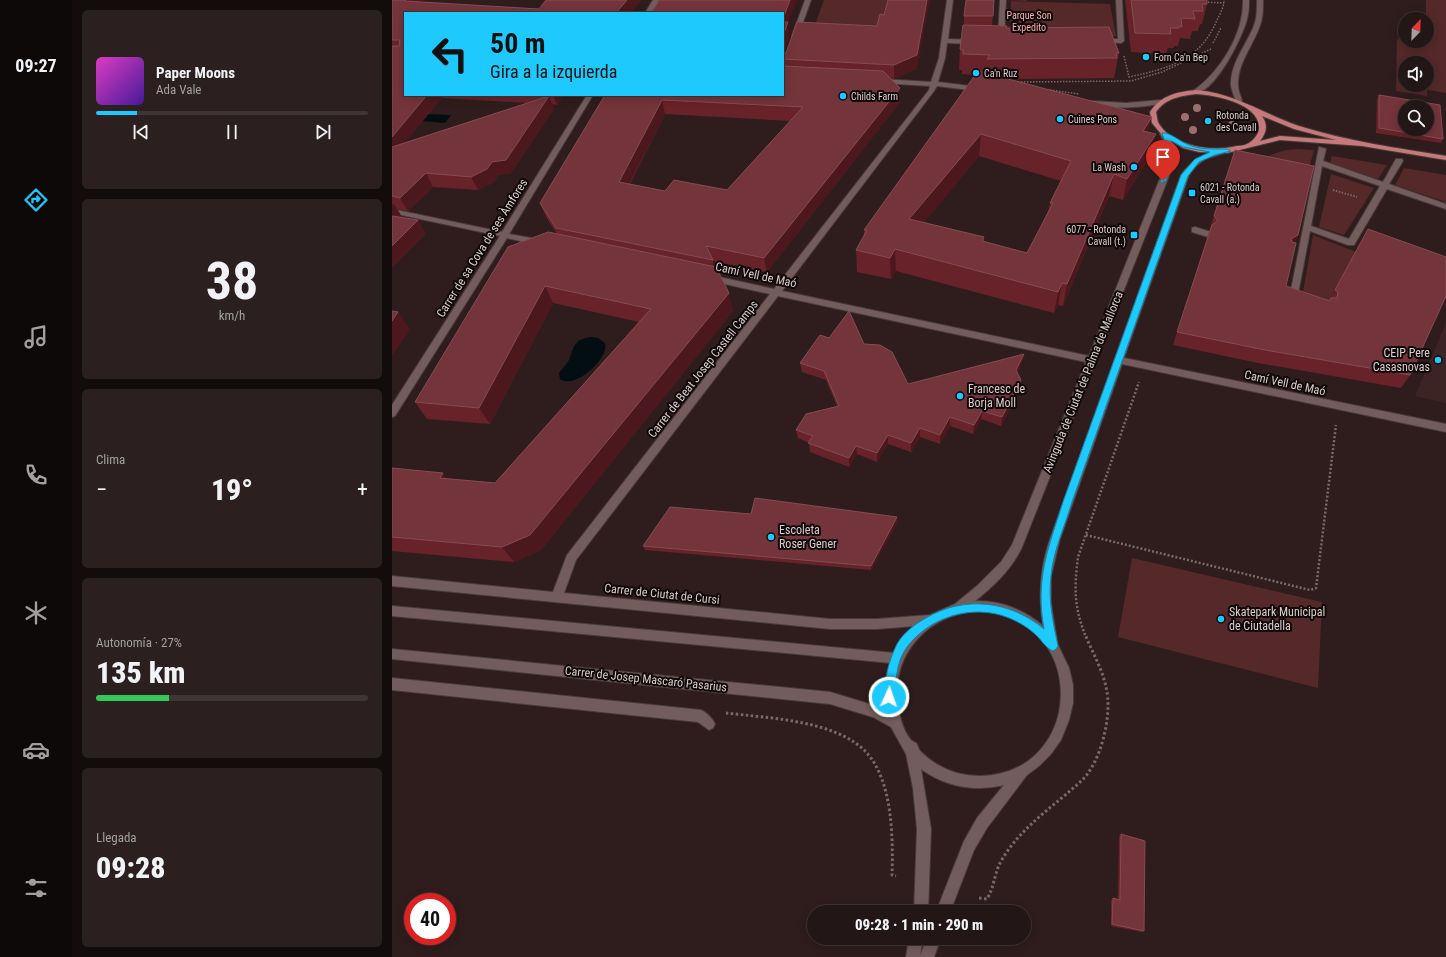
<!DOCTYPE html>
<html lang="es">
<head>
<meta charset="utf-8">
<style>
  body { margin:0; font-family:"Roboto Condensed",sans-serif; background:#2b1f1f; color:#f1f3f6; height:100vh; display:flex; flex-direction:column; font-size:15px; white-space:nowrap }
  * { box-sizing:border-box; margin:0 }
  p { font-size:13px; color:#a39fa1 }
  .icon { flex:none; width:22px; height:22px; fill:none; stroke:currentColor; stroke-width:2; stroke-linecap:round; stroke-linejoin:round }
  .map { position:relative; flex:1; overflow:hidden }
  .panel { display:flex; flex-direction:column; gap:10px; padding:10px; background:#130c0c; width:320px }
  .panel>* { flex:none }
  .top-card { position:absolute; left:12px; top:12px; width:380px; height:84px; border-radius:0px; box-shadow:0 2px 10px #0003,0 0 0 1px #403535; background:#1ec9fd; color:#111; overflow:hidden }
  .needle { width:26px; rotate:23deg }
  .buttons { position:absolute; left:1006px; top:12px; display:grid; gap:8px }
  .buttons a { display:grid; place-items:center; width:36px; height:36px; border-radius:50%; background:#231616; box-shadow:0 2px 10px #0003,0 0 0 1px #403535; font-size:20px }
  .speed { position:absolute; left:12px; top:893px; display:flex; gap:8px; font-size:20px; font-weight:700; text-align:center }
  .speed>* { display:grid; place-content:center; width:52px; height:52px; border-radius:50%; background:#231616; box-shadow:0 2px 10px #0003,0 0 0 1px #403535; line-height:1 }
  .speed .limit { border:6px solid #d22; background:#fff; color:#111 }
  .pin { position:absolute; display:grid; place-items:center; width:34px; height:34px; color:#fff; margin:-41px -17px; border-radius:50% 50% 50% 0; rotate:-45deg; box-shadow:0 0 4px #0007 }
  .pin .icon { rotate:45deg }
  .me { position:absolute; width:44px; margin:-22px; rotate:3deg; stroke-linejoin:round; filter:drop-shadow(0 0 3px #0008) }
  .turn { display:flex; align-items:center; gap:14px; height:84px; padding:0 20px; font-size:18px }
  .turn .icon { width:52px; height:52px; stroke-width:2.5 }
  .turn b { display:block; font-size:28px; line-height:34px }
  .big { font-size:30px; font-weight:800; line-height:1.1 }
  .panel .card { flex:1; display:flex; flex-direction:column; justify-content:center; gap:6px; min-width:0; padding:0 14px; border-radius:6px; background:#2b1f1f }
  .panel .dial { align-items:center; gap:0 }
  .dial b { font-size:52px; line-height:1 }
  .song { display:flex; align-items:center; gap:12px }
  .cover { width:48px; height:48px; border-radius:6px; background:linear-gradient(135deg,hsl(310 70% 55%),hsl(260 70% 35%)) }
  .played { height:4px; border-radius:2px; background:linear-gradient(90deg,#1ec9fd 15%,#403535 15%) }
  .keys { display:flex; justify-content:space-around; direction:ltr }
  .heat { display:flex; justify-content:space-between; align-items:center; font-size:22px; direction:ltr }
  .charge { height:6px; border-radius:3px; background:linear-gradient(90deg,#34c759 27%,#403535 0) }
  .trip { position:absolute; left:415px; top:905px; width:224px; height:40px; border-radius:20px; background:#231616; box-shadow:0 2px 10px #0003,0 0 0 1px #403535; font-weight:800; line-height:40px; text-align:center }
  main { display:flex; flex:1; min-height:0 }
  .menu { display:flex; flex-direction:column; width:72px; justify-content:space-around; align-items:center; background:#0e0909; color:#a39fa1 }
  .menu .icon { width:28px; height:28px }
  .menu .on { color:#1ec9fd }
  .menu b { font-size:18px; color:#f1f3f6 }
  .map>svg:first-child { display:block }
  .built { fill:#3d2424 }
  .green { fill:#552829 }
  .water { fill:#030e13 }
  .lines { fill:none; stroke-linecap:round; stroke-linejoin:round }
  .minor-casing { stroke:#493b3a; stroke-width:2 }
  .major-casing { stroke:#493b3a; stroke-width:2 }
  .path-far3 { stroke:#786868; stroke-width:1.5; stroke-dasharray:1.5 1.5; stroke-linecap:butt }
  .path-far2 { stroke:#786868; stroke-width:2; stroke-dasharray:1.5 1.5; stroke-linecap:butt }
  .path-far1 { stroke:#786868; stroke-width:2.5; stroke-dasharray:2 2; stroke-linecap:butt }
  .path { stroke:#786868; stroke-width:3; stroke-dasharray:2.5 2.5; stroke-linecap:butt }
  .minor { fill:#735d5c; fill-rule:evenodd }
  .major { fill:#c5797a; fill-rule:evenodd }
  .tree { fill:#9c6e6e }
  .wall { fill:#682229; fill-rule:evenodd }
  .shaded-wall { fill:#4c181d }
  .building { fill:#74343b; stroke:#844c52; fill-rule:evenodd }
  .route { fill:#1ec9fd; stroke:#1483a4 }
  .poi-dot { fill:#1ec9fd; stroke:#110909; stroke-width:1.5 }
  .labels { text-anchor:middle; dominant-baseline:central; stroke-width:4; stroke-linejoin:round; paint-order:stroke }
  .far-park-label { font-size:10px; fill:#f6b1b0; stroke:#110909 }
  .far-poi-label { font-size:10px; fill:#dbcecd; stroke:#110909; text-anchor:start }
  .street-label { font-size:12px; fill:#dbcecd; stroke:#110909 }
  .poi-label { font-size:12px; fill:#dbcecd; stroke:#110909; text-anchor:start }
</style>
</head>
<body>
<main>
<nav class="menu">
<b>09:27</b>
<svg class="icon on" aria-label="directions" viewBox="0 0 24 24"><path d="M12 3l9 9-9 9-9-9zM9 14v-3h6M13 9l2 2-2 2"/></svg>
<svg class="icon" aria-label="music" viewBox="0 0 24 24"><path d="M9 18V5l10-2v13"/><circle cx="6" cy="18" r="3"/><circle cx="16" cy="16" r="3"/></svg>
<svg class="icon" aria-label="phone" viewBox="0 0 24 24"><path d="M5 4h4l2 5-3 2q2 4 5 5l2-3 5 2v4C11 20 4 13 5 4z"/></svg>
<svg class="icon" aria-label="climate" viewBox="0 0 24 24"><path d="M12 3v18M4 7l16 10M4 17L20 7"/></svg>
<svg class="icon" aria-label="car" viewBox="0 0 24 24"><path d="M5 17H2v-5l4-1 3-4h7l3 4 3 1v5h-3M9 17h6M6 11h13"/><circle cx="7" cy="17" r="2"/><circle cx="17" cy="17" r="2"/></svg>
<svg class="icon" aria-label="filters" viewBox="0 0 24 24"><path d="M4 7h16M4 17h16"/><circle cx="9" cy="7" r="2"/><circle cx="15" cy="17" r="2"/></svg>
</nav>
<section class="panel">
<div class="card">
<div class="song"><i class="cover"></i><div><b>Paper Moons</b><p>Ada Vale</p></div></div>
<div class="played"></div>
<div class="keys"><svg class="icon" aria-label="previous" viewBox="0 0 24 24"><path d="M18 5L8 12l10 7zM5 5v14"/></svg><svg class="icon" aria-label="pause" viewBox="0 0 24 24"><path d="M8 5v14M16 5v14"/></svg><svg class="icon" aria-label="next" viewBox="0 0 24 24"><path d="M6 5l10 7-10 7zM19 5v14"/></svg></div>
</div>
<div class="card dial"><b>38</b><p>km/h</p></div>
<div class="card"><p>Clima</p>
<div class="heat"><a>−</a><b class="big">19°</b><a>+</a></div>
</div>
<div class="card"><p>Autonomía · 27%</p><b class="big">135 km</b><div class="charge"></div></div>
<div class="card"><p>Llegada</p><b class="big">09:28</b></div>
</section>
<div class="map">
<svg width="1054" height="957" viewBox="0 0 1054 957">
  <rect width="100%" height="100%" fill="#2f1d1d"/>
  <!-- built -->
  <polygon class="built" points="1054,323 1054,403 1023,396"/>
  <!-- green -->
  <g class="green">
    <polygon points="432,0 498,0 492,28 419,36"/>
    <polygon points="1034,0 1054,0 1054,93 1036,90 1035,63 1013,63 1013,85 1035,85 1035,96 1004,91 1005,39 1034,43"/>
    <polygon points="619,1 718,4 724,36 618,39"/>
    <polygon points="905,149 922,150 914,180 873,157 894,150"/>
    <polygon points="940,156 995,165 986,179 938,163"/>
    <polygon points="1012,168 1054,175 1054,202 1003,185"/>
    <polygon points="939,174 982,188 952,235 927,227"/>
    <polygon points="921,235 964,252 937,303 911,292"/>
    <polygon points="740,558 930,602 926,688 726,637"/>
  </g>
  <!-- water -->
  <g class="water">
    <polygon points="35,114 59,115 53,123 29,121"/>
    <path d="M199 337 206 338 213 343C218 358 183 390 168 379L167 373C170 369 174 365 177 360 182 347 182 339 199 337Z"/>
  </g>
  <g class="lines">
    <!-- minor casing -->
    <g class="minor-casing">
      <g id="minor">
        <polygon points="261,0 267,0 259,13 253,13"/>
        <polygon points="413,0 419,0 406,36 401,37 400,36"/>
        <path d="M555 0H561L556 39 582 40 585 42 582 44 555 43 553 58 546 82 586 87 589 89 586 91 545 86 542 91 390 291 697 356 775 161V147L768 134 770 133 776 134C781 143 783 151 783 161L630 547C620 569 602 586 583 601 608 600 633 610 651 626 646 595 648 568 658 539L789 175C801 158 815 152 835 149L839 151 813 159 804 166 797 175 732 358 1054 424V432L730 364 668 539 659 576V603L663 629 666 645 677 668 681 685V703L677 720 669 740 659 754 647 766 635 775 595 828 582 850 558 912H544L572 841 585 818 612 785C583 792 554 787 529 769L539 829 536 912H522L525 829 521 788 514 754 499 727 481 717 438 704 0 659V649L438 692 484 706 495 711 493 685 499 663 0 616V606L503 653 510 641 523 626 485 629H438L0 586V576L161 592 175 555 378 294 315 280V276L318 275 382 289 537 90 538 86 489 83 486 81 489 79 539 82 547 58ZM386 296 694 362 620 545 609 562 586 585 563 604 538 615 485 619H438L172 593 184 560ZM587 611C698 616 694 774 588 776 565 776 544 767 528 751 526 748 526 745 524 743 522 742 520 741 519 740 511 731 508 718 506 706 498 654 537 613 587 611Z"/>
        <polygon points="608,0 614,0 612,38 609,40 606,38"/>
        <polygon points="724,0 730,0 732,41 729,43 706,42 705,41 708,39 726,39"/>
        <path d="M851 0H857C857 6 857 12 855 19 851 36 822 96 801 93V91C828 72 852 34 851 0Z"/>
        <path d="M865 0H871C871 10 871 19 867 28 860 47 845 64 846 86 846 91 849 96 850 101L847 103 844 101C842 96 840 91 839 86 838 64 853 47 861 28 865 19 865 10 865 0Z"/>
        <polygon points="195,95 201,95 117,234 150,240 154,243 150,246 115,238 3,416 0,417 0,405 108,236 0,213 0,209 110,232"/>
        <path d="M769 100 771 101V103C758 107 707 111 697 103L700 101 734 103Z"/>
        <path d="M927 147 934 149 931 161 991 182 1004 159H1010L1011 161 997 184 1054 204V209L995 189 962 245H956L918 231 906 294 913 298 909 301 898 295ZM930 166 988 186 957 239 919 226Z"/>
        <polygon points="803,227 819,232 820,234 816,237 800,232 800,228"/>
        <path d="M0 678 309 710C315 713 320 718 323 724L321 728 317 730 306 722 0 690Z"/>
        <polygon points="517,938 531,938 528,956 535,938 549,938 542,957 514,957"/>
      </g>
    </g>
    <!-- major casing -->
    <g class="major-casing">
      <path id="major" d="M804 90C842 93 872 114 907 126 955 141 1005 148 1054 156V160L970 146 888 140 835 153 807 152 791 148 770 135 760 123 758 112C769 95 785 92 804 90ZM804 94C823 95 865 103 867 126 868 133 862 140 857 143 854 145 849 146 845 146 821 152 782 147 767 124 765 121 765 116 764 112 774 98 788 96 804 94ZM870 116 902 129 944 140 888 136 868 141C875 132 876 125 870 116Z"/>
    </g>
    <!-- path-far3 -->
    <g class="path-far3">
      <polyline points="813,2 832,3"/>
      <polyline points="821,43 829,28"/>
      <path d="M732 56 737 77C777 68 808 61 825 20 828 14 832 7 832 0"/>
      <polyline points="626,82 739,81 770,72 819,49"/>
      <polyline points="658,90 687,94"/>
    </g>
    <!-- path-far2 -->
    <polyline class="path-far2" points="941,190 965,197"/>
    <!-- path-far1 -->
    <g class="path-far1">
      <polyline points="694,535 918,590 924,588 944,425"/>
      <path d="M693 635C682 605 682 589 686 557L747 382"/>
    </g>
    <!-- path -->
    <g class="path">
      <path d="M334 713C375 718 444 720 474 752 501 781 501 838 500 875L504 876"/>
      <path d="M587 898 595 899C602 887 602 877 607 865 611 857 618 847 624 840 643 818 666 802 687 783 709 765 721 714 714 687 710 668 700 652 693 634"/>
    </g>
    <!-- minor -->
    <use href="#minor" class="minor"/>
    <!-- major -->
    <use href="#major" class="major"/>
  </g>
  <!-- trees -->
  <g class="tree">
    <circle cx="805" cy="108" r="4"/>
    <circle cx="793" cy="117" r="4"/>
    <circle cx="840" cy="125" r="4"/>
    <circle cx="801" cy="130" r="4"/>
  </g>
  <!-- wall -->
  <g class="wall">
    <path d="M0 0 147 9 154 0H249L238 13H13V95H171L165 105 160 104 162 109 119 173 106 175 102 182 86 190 41 187 16 211 5 209 10 217H9L26 220 33 234 1 266H0ZM50 98 136 103 12 143Z"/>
    <path d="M602 0 600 26 727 53 722 78 617 79 756 132 758 156 731 200 717 196 671 306 666 305 662 313 504 271 499 279 465 272 464 250 472 236V230L583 75 570 74V70H567L568 49 572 25V16ZM587 156 669 181 658 203 656 212 635 253 592 242V237L532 222Z"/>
    <polygon points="615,0 634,0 634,1"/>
    <polygon points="733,0 815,0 815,4 810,24 808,24 806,31 800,31 798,39 788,38 786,46 782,46 782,48 776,48 774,54 739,52"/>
    <path d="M405 22 525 69 502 79 498 78 508 88V102L375 272 321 261 322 266 341 311 149 550 122 562 0 551V468L56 479 103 483 247 322 161 303 98 424 35 419 23 402 165 234 154 217 148 203 213 95H391V54L394 53ZM273 114 399 121 335 190 273 191 238 184Z"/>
    <polygon points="987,95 1051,139 1049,143 984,133 985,100"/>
    <polygon points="843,150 906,235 902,243 894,286 938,301 976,229 1018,375 1009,388 866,363 781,345"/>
    <polygon points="437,338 472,344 516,384 630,364 625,373 629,380 628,389 609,426 589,419 581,434 558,426 548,444 528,437 519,452 496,444 485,462 465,454 457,467 418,452 417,443 406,438 404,430 445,406 434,380 410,372 408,363"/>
    <polygon points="506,521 479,570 253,550 251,546"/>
    <polygon points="729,834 752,931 750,932 719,926 719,900 721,898 726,899 727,836"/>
  </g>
  <!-- shaded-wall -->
  <g class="shaded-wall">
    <polygon points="14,0 32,0 19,13 13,1"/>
    <polygon points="235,0 249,0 238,13 224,13"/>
    <polygon points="398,0 405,0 396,23 398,36 391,54 391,19"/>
    <polygon points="535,0 538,0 525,69 502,79 502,65"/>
    <polygon points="508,88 508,102 375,272 372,258"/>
    <polygon points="35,95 48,95 50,98 0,158 0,137"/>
    <polygon points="161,95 171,95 165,105"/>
    <polygon points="157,96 162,109 119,173 106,175 102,182 86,190 79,177 100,162"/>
    <polygon points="270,100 273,114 231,196 227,182"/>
    <polygon points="760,117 754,139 751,131"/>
    <polygon points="589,134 587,156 518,240 517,219"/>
    <polygon points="764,134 758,156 731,200 735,179"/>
    <polygon points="34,173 41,187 16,211 8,198"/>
    <polygon points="722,174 717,196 671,306 675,284"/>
    <polygon points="2,204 10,217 0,226 0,205"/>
    <polygon points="26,220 33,234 1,266 0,265 0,246"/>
    <polygon points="906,235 900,249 899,239"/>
    <polygon points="503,249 504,271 499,279 498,258"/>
    <polygon points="670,283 666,305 662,313 666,292"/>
    <polygon points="153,286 161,303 98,424 87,408"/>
    <polygon points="337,293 341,311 149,550 122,562 110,547"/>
    <polygon points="6,312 18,329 0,356 0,321"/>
    <polygon points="632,354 630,364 622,379 624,370"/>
    <polygon points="629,380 628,389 609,426 610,417"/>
    <polygon points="590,411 589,419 581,434 582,425"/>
    <polygon points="558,417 558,426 548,444 548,435"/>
    <polygon points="528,428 528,437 519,452 519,443"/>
    <polygon points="496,435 496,444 485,462 485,453"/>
    <polygon points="464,446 465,454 457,467 457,458"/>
    <polygon points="51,473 63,489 48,478"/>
    <polygon points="505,517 506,521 479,570 479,566"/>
  </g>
  <!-- building -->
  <g class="building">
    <polygon points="0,0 14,0 13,1 147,9 154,0 235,0 224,13 13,13 13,95 35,95 0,137 0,46 7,46 8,40 0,40"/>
    <polygon points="267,0 398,0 391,19 391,13 260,13"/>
    <polygon points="496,0 535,0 525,55 502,65 391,59 391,54 394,53 405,22 485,26 488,14 492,15"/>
    <polygon points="574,0 602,0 601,16 572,16"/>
    <polygon points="739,0 815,0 815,4 810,4 811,11 801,11 803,19 789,18 790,27 787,26 787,28 778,28 779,34 743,33"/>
    <polygon points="391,22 396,22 391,36"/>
    <polygon points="571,25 615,26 614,28 717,27 727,53 724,53 725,58 595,59 598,55 571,54 571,50 568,49"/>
    <path d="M391 66 491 71 508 88 372 258 314 246 321 260 164 228 148 203 213 95H391ZM270 100 411 107 335 190 282 180 273 191 227 182Z"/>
    <path d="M586 71 760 117 751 131 764 134 735 179 722 174 675 284 670 283 666 292 503 249 498 258 464 250 475 230H472ZM589 134 679 161 658 203H661L635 253 590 241 592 237 517 219Z"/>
    <path d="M987 95 1048 105 1051 139 987 128ZM1013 107H1035V129H1013Z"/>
    <polygon points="157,96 114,160 100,162 95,169 79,177 34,173 8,198 0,196 0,147"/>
    <polygon points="843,150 922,166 906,235 899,239 900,242 904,243 894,286 938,301 939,298 945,298 946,292 943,290 976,229 1054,257 1054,296 1018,375 873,350 785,332 820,225 826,221 822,216"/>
    <polygon points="0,216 26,220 0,246"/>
    <polygon points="156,232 324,267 337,293 138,535 110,547 0,537 0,468 51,473 48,478 103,483 259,309 153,286 87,408 23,402 116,247"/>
    <polygon points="0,311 6,312 0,321"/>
    <polygon points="457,311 472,344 488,345 500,352 516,384 632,354 624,370 629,380 610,417 590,411 582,425 558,417 548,435 528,428 519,443 496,435 485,453 464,446 457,458 416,443 421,436 404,430 414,414 447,406 432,371 408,363 428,335 437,338"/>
    <polygon points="363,498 505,517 479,566 251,546 278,507 359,514"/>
    <polygon points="729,834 753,841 752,931 720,924 721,898 728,900"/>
  </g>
  <!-- route -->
  <path class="route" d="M770 133C778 132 787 141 795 144 807 150 822 149 835 149L839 151 823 155 807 162 796 176 680 502C673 526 661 551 659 576 656 600 661 622 666 646L664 649 661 651C654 648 650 641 645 636 637 628 627 622 617 618 581 603 535 617 513 650 504 664 504 681 503 697L501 701 497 702 493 701 492 697C493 678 496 662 505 644 511 633 523 624 534 618 572 595 619 601 652 629 643 579 656 549 671 502L789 175 803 159 818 152 791 147 779 141C787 155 779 168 774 181L768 183 776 152Z"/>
  <!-- markers -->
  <g class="poi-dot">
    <circle cx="754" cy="57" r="4"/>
    <circle cx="584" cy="73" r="4"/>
    <circle cx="451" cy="96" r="4"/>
    <circle cx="668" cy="119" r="4"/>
    <circle cx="816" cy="121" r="4"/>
    <circle cx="742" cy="167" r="4"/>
    <rect x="796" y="189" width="8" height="8" rx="2"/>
    <rect x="738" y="231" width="8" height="8" rx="2"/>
    <circle cx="1046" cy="360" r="4"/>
    <circle cx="568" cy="396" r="4"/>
    <circle cx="379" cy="537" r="4"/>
    <circle cx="829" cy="619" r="4"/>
  </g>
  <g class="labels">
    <!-- far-park labels -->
    <g class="far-park-label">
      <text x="637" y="15">Parque Son<tspan x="637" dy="12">Expedito</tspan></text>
    </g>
    <!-- far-poi labels -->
    <g class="far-poi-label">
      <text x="762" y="57">Forn Ca'n Bep</text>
      <text x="592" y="73">Ca'n Ruz</text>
      <text x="459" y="96">Childs Farm</text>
      <text x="824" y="115">Rotonda<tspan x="824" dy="12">des Cavall</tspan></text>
      <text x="676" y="119">Cuines Pons</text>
      <text x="734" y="167" text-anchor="end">La Wash</text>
      <text x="808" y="187">6021 - Rotonda<tspan x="808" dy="12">Cavall (a.)</tspan></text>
      <text x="734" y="229" text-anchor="end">6077 - Rotonda<tspan x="734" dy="12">Cavall (t.)</tspan></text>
    </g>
    <!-- street labels -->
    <g class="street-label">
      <text transform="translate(90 248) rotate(-58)">Carrer de sa Cova de ses Àmfores</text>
      <text transform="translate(364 275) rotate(12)">Camí Vell de Maó</text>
      <text transform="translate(311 369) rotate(-52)">Carrer de Beat Josep Castell Camps</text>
      <text transform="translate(691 382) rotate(-68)">Avinguda de Ciutat de Palma de Mallorca</text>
      <text transform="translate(893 383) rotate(12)">Camí Vell de Maó</text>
      <text transform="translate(270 594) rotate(6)">Carrer de Ciutat de Cursi</text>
      <text transform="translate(254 679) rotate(6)">Carrer de Josep Mascaró Pasarius</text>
    </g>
    <!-- poi labels -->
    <g class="poi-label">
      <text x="1038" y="353" text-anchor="end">CEIP Pere<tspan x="1038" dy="14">Casasnovas</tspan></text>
      <text x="576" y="389">Francesc de<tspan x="576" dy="14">Borja Moll</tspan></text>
      <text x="387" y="530">Escoleta<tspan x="387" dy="14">Roser Gener</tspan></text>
      <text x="837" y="612">Skatepark Municipal<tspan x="837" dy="14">de Ciutadella</tspan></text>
    </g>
  </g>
</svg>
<div class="buttons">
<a><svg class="needle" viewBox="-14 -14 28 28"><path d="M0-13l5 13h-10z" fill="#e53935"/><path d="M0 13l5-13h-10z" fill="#a39fa1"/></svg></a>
<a><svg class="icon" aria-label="sound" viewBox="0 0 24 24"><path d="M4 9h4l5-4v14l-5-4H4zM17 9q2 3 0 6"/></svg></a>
<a><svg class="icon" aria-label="search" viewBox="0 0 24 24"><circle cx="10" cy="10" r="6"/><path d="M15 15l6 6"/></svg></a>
</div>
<div class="speed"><div class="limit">40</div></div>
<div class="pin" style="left:771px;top:181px;background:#d93025"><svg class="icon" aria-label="arrive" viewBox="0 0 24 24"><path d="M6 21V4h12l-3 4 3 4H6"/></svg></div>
<svg class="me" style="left:497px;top:697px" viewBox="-20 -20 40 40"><circle r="17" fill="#1ec9fd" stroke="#fff" stroke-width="3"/><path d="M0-11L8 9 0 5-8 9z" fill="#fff"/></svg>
<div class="trip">09:28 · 1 min · 290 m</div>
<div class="top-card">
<div class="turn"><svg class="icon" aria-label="left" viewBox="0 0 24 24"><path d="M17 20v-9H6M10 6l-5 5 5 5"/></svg><div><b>50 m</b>Gira a la izquierda</div></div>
</div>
</div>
</main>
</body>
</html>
